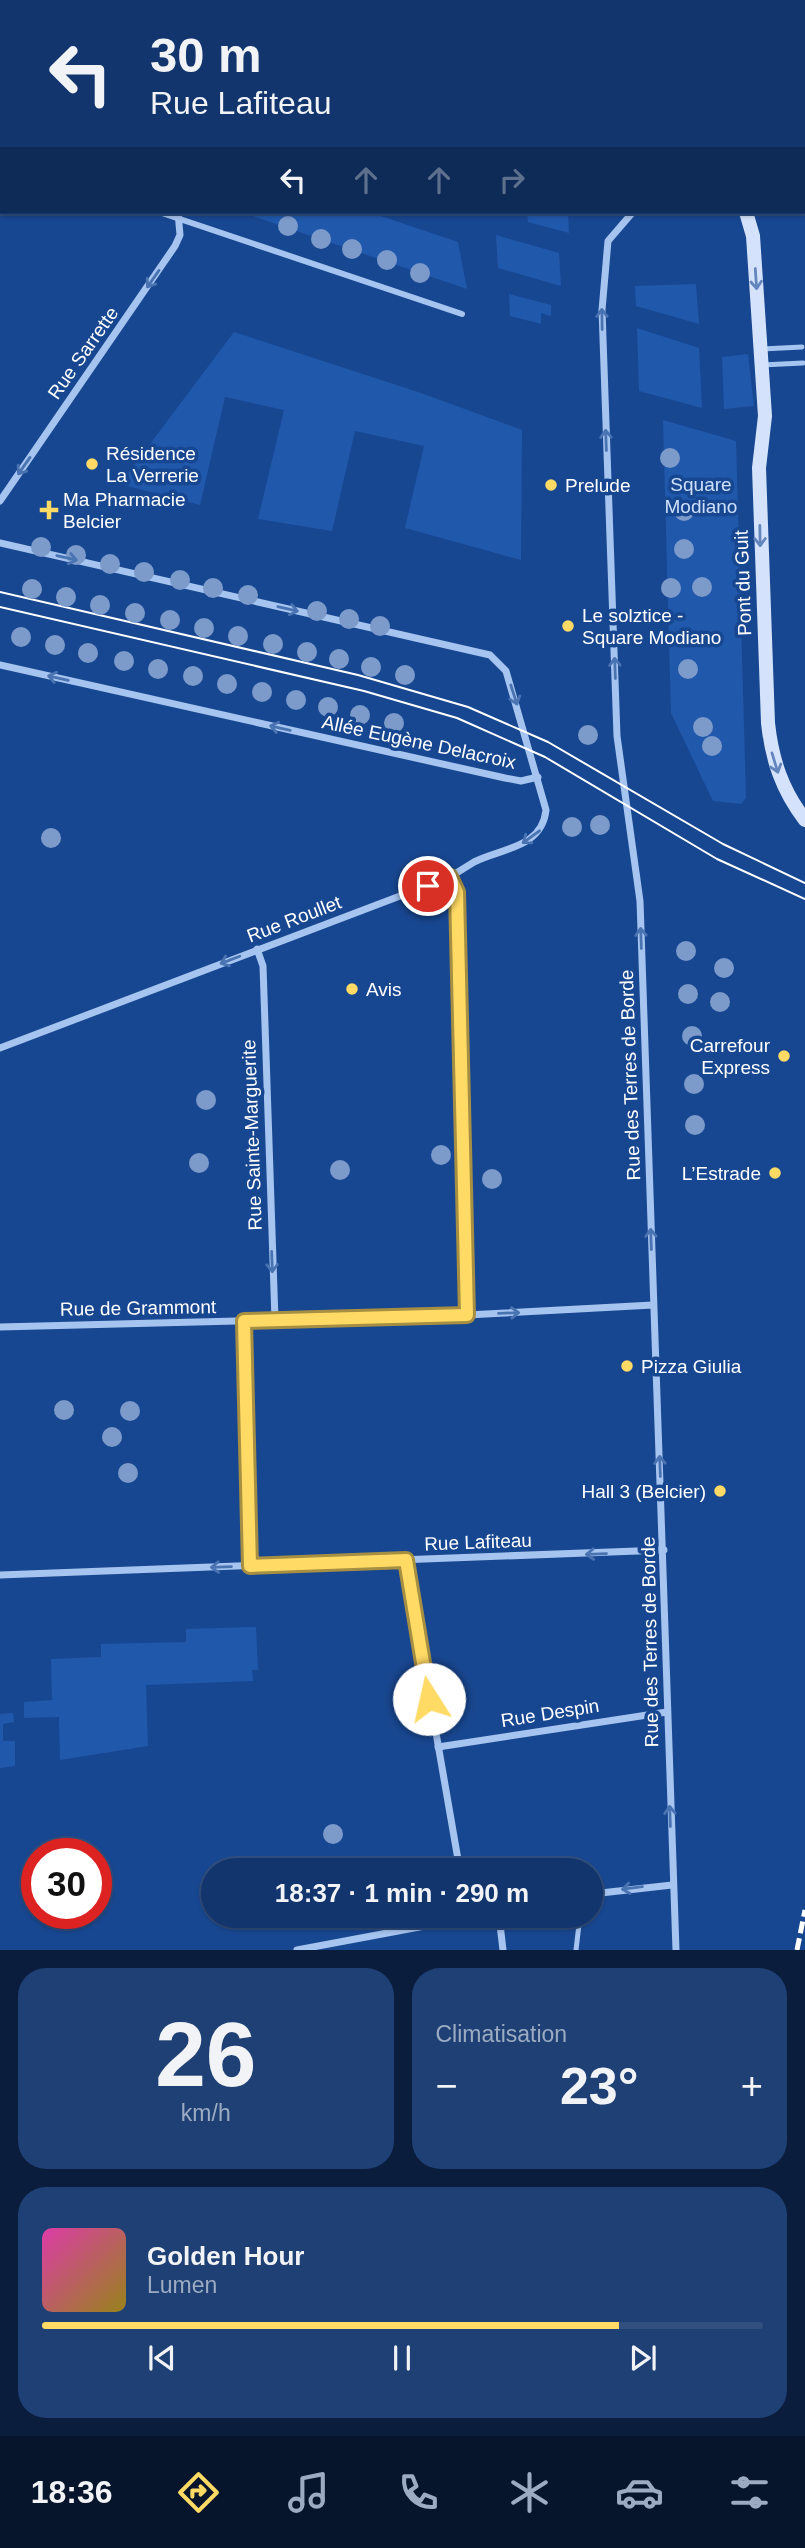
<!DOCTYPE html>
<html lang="fr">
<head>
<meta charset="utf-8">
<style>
  body { margin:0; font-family:Helvetica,sans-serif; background:#1f4075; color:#f1f3f6; height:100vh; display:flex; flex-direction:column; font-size:26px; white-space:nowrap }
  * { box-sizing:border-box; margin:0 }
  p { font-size:23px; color:#9cabc2 }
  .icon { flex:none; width:38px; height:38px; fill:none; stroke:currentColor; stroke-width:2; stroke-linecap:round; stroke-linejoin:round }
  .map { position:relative; height:1950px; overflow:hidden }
  .details { display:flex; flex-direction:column; gap:18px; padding:18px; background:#0a1d3c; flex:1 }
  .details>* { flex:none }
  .hud { position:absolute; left:0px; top:0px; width:805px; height:214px; box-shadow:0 2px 5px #0004,0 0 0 2px #315080; background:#12356d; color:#f1f3f6; overflow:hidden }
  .speed { position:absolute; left:21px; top:1838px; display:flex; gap:14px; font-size:35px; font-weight:700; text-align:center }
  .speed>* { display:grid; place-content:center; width:91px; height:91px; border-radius:50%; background:#12356d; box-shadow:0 2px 5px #0004,0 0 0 2px #315080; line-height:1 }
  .speed .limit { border:10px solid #d22; background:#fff; color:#111 }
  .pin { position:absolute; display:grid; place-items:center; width:60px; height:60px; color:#fff; margin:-30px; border:4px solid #fff; border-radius:50%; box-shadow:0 2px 7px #0007 }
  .me { position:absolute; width:77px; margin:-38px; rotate:350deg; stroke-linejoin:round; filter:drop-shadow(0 0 5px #0008) }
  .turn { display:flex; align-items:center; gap:24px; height:147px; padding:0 35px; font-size:32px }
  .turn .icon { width:91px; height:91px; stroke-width:2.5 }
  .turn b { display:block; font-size:49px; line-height:60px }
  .lanes { display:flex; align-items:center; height:66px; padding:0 35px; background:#0003; justify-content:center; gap:35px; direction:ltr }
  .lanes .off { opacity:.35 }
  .big { font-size:52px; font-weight:700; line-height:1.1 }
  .details .widget { flex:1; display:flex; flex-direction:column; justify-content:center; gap:10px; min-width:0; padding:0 24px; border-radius:28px; background:#1f4075 }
  .details .dial { align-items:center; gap:0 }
  .dial b { font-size:91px; line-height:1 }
  .song { display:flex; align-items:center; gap:21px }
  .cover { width:84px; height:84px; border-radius:10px; background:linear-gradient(135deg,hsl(320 70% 55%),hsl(50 70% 35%)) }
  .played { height:7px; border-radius:4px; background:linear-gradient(90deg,#ffda65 80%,#315080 80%) }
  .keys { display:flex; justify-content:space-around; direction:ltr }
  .heat { display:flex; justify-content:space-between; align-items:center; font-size:38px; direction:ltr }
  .details .tiles { flex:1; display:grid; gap:18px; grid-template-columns:1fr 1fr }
  .widget:last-child { grid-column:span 2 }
  .trip { position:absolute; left:201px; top:1858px; width:402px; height:70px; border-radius:35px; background:#12356d; box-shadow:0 2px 5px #0004,0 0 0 2px #315080; font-weight:700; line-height:70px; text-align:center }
  .menu { display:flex; height:112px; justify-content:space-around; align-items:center; background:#07152c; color:#9cabc2 }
  .menu .icon { width:49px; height:49px }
  .menu .selected { color:#ffda65 }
  .menu b { font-size:32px; color:#f1f3f6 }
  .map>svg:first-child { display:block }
  .green { fill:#2058ab }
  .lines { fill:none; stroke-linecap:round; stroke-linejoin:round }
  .service { stroke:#a6c4f0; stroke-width:5 }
  .pedestrian { stroke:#a6c4f0; stroke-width:6 }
  .minor { stroke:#a6c4f0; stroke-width:7 }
  .secondary { stroke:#d4e3fb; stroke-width:14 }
  .tram { stroke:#fff; stroke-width:2 }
  .rail { stroke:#fff; stroke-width:5; stroke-dasharray:12 5; stroke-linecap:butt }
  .tree { fill:#7c9bcb }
  .oneway { stroke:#4a73b2 }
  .oneway2 { stroke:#6385bb }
  .route-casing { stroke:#a68e42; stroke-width:18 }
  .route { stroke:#ffda65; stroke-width:12 }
  .poi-dot { fill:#ffda65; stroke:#184791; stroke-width:2.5 }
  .labels { text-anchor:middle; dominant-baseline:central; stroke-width:7; stroke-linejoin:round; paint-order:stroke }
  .street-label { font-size:19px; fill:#fff; stroke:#184791 }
  .poi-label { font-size:19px; fill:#fff; stroke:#184791; text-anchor:start }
  .park-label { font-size:19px; fill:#cde0fb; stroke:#184791 }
</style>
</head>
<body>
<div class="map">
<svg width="805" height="1950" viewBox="0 0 805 1950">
  <rect width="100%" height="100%" fill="#184791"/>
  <!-- green -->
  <g class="green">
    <polygon points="241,212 369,212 458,242 467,289"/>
    <polygon points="527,212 568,212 569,233 528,222"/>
    <polygon points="496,235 559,253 561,286 498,268"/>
    <polygon points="696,284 699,324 636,306 635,286"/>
    <polygon points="509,294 551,305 551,316 541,313 541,324 510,316"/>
    <polygon points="637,328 699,348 702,408 639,391"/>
    <polygon points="234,332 421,393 522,430 521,560 405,528 424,446 355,431 332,531 258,519 284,410 225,397 200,505 120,484"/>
    <polygon points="748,354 754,406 724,409 722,357"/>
    <polygon points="663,420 736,441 746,798 741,804 713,801 671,713"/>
    <polygon points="256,1627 258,1670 252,1670 253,1681 146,1685 148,1746 60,1760 59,1717 24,1718 24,1702 52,1700 51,1659 101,1657 101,1644 186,1642 186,1629"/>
    <polygon points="13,1713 14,1722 3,1724 3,1741 15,1741 15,1766 0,1768 0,1714"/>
  </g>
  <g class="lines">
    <!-- service -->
    <g class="service">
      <polyline points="736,0 736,2"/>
      <polyline points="803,104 805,104"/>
      <polyline points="761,349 802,347"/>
      <polyline points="762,365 803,363"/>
      <polyline points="576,1950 580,1916"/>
    </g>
    <!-- pedestrian -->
    <g class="pedestrian">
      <polyline points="3,0 3,2"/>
      <polyline points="133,0 133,2"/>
      <polyline points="571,0 571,2"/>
      <polyline points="392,2 393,0"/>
      <polyline points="0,156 2,157"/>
      <polyline points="159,212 462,314"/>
    </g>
    <!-- minor -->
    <g class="minor">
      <polyline points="796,2 797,0"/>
      <polyline points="633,212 608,241 602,310 617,736 640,901 676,1950"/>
      <polyline points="0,501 175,246 180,235 178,212"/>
      <path d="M0 543 490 655 506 671 546 810C542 848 502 848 474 862 466 867 458 872 450 877L0 1048"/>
      <polyline points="0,665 505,778 521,781 538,777"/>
      <polyline points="450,877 457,892 467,1315"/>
      <polyline points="257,949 263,966 275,1320"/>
      <polyline points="244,1321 250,1566"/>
      <polyline points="0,1327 467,1315 653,1305"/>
      <polyline points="406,1560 460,1871"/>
      <polyline points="0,1575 664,1550"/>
      <polyline points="438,1747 667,1712"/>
      <polyline points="592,1894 672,1885"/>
      <polyline points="499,1916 503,1950"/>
      <polyline points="297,1950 478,1916"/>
    </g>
    <!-- secondary -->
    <g class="secondary">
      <polyline points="708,0 708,2"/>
      <polyline points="0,56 2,56"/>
      <path d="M746 212 753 236 765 416 759 468 768 723C772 760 782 790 805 820"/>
    </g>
    <!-- tram -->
    <g class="tram">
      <polyline points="0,592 358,675 468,707 548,742 723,844 805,883"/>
      <polyline points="0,607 364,691 457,718 545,757 717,859 805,899"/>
    </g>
    <!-- rail -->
    <polyline class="rail" points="797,1950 805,1910"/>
  </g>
  <!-- trees -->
  <g class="tree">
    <circle cx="288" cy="226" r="10"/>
    <circle cx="321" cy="239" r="10"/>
    <circle cx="352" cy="249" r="10"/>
    <circle cx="387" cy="260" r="10"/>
    <circle cx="420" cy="273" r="10"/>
    <circle cx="670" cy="458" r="10"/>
    <circle cx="684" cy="511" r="10"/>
    <circle cx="41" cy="547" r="10"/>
    <circle cx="684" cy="549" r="10"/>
    <circle cx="76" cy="555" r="10"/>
    <circle cx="110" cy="564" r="10"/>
    <circle cx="144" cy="572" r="10"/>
    <circle cx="180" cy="580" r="10"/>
    <circle cx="702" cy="587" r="10"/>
    <circle cx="213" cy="588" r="10"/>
    <circle cx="671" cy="588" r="10"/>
    <circle cx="32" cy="589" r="10"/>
    <circle cx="248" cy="595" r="10"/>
    <circle cx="66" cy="597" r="10"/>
    <circle cx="100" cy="605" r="10"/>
    <circle cx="317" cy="611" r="10"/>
    <circle cx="135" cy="613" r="10"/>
    <circle cx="349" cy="619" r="10"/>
    <circle cx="170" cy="620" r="10"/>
    <circle cx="380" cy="626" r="10"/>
    <circle cx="204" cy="628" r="10"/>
    <circle cx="238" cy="636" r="10"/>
    <circle cx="21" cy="637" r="10"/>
    <circle cx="273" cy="644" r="10"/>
    <circle cx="55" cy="645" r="10"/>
    <circle cx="307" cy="652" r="10"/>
    <circle cx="88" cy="653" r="10"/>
    <circle cx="339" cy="659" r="10"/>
    <circle cx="124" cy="661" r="10"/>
    <circle cx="371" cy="667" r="10"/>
    <circle cx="158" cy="669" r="10"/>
    <circle cx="688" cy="669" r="10"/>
    <circle cx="405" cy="675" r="10"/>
    <circle cx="193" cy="676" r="10"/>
    <circle cx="227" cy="684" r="10"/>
    <circle cx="262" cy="692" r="10"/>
    <circle cx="296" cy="700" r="10"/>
    <circle cx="328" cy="707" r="10"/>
    <circle cx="360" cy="715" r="10"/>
    <circle cx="394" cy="723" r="10"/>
    <circle cx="703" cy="727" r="10"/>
    <circle cx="588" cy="735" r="10"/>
    <circle cx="712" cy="746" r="10"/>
    <circle cx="600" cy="825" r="10"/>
    <circle cx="572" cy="827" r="10"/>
    <circle cx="51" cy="838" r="10"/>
    <circle cx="686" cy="951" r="10"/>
    <circle cx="724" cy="968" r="10"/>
    <circle cx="688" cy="994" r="10"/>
    <circle cx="720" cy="1002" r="10"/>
    <circle cx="692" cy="1036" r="10"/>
    <circle cx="694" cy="1084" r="10"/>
    <circle cx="206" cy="1100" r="10"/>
    <circle cx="695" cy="1125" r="10"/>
    <circle cx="441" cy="1155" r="10"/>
    <circle cx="199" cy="1163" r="10"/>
    <circle cx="340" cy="1170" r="10"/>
    <circle cx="492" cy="1179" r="10"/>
    <circle cx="64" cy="1410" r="10"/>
    <circle cx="130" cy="1411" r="10"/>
    <circle cx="112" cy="1437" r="10"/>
    <circle cx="128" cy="1473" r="10"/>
    <circle cx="333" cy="1834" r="10"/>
  </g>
  <!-- one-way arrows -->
  <defs><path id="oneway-shaft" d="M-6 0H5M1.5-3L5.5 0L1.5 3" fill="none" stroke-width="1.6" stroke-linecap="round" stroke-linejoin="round" transform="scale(1.75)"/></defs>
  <g class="oneway">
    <use href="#oneway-shaft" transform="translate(153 279) rotate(125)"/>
    <use href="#oneway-shaft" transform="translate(602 319) rotate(-91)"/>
    <use href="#oneway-shaft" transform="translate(606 440) rotate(-92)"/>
    <use href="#oneway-shaft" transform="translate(24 466) rotate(125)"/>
    <use href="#oneway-shaft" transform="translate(67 558) rotate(13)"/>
    <use href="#oneway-shaft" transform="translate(288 609) rotate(13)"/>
    <use href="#oneway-shaft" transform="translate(615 668) rotate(-92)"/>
    <use href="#oneway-shaft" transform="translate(58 678) rotate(-167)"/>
    <use href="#oneway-shaft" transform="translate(514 695) rotate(72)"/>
    <use href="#oneway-shaft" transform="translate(280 728) rotate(-167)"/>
    <use href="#oneway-shaft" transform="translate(531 837) rotate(144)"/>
    <use href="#oneway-shaft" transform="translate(641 938) rotate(-92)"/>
    <use href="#oneway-shaft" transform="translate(230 960) rotate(159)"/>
    <use href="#oneway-shaft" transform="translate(651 1239) rotate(-92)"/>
    <use href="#oneway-shaft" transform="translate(272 1262) rotate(88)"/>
    <use href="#oneway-shaft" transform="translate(509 1313) rotate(-2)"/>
    <use href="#oneway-shaft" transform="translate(660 1466) rotate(-92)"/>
    <use href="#oneway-shaft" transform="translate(596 1554) rotate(178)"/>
    <use href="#oneway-shaft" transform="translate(221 1567) rotate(178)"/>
    <use href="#oneway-shaft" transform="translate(670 1816) rotate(-92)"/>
    <use href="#oneway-shaft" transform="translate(632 1888) rotate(173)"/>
  </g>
  <g class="oneway2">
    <use href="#oneway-shaft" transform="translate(756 279) rotate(86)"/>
    <use href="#oneway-shaft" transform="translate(760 536) rotate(89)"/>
    <use href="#oneway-shaft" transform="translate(775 763) rotate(73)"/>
  </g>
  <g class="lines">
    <!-- route casing -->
    <g class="route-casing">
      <polyline id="route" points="428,886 450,877 457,892 467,1315 244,1321 250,1566 406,1560 429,1699"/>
    </g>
    <!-- route -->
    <use href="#route" class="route"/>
  </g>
  <!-- markers -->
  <g class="poi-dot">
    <circle cx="92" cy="464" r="7"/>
    <circle cx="551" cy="485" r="7"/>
    <path d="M45.5 499.5h7v7h7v7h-7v7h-7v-7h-7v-7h7z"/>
    <circle cx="568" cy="626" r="7"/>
    <circle cx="352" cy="989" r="7"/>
    <circle cx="784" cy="1056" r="7"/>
    <circle cx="775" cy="1173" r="7"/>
    <circle cx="627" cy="1366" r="7"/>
    <circle cx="720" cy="1491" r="7"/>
  </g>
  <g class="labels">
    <!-- street labels -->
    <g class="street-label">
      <text transform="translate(83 353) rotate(-55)">Rue Sarrette</text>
      <text transform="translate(743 583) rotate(-92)">Pont du Guit</text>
      <text transform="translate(419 742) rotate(12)">Allée Eugène Delacroix</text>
      <text transform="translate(294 919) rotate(-21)">Rue Roullet</text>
      <text transform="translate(630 1075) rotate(-92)">Rue des Terres de Borde</text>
      <text transform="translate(252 1135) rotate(-92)">Rue Sainte-Marguerite</text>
      <text transform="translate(138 1308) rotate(-1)">Rue de Grammont</text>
      <text transform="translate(478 1542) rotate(-2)">Rue Lafiteau</text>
      <text transform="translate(650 1642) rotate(-91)">Rue des Terres de Borde</text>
      <text transform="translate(550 1713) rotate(-9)">Rue Despin</text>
    </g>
    <!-- poi labels -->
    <g class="poi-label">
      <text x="106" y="453">Résidence<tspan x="106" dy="22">La Verrerie</tspan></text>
      <text x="565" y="485">Prelude</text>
      <text x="63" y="499">Ma Pharmacie<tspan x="63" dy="22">Belcier</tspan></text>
      <text x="582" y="615">Le solztice -<tspan x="582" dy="22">Square Modiano</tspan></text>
      <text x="366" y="989">Avis</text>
      <text x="770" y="1045" text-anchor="end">Carrefour<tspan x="770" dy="22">Express</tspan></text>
      <text x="761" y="1173" text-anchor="end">L’Estrade</text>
      <text x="641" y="1366">Pizza Giulia</text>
      <text x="706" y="1491" text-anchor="end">Hall 3 (Belcier)</text>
    </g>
    <!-- park labels -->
    <g class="park-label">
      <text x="701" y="484">Square<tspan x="701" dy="22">Modiano</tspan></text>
    </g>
  </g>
</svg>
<div class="speed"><div class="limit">30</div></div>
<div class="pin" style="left:428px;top:886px;background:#d93025"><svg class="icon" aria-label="arrive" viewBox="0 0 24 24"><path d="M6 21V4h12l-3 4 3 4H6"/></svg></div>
<svg class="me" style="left:429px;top:1699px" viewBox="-20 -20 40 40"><circle r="19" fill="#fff"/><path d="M0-13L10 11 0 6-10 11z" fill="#ffda65"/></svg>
<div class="trip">18:37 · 1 min · 290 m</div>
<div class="hud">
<div class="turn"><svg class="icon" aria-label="left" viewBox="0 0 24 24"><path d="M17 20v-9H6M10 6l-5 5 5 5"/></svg><div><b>30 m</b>Rue Lafiteau</div></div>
<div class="lanes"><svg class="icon" aria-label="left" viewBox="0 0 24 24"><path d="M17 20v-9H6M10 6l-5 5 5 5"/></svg><svg class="icon off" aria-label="ahead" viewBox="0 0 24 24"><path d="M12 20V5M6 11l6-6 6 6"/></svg><svg class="icon off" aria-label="ahead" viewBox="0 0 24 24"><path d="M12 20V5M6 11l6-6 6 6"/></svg><svg class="icon off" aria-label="right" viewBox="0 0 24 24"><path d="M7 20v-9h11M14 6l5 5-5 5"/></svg></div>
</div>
</div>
<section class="details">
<div class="tiles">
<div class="widget dial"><b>26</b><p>km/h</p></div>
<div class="widget"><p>Climatisation</p>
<div class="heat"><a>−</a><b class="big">23°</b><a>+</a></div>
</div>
<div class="widget">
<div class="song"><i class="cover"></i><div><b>Golden Hour</b><p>Lumen</p></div></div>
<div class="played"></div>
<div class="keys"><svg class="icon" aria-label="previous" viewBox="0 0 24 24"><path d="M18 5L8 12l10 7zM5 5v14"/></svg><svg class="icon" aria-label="pause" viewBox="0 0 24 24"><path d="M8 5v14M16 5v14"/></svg><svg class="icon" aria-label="next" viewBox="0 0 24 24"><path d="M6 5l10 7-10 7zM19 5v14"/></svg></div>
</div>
</div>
</section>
<nav class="menu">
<b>18:36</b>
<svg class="icon selected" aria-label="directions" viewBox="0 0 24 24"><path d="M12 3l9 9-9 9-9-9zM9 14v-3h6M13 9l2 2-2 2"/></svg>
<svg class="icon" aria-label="music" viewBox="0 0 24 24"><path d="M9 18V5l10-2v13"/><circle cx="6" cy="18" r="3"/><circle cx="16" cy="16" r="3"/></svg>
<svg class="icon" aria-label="phone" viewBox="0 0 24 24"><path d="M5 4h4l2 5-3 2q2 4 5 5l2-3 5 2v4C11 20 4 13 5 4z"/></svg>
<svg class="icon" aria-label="climate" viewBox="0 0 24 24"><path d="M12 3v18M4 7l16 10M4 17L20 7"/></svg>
<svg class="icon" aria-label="car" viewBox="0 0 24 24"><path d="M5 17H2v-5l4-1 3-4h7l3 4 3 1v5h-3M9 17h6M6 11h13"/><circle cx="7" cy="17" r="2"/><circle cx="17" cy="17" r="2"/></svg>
<svg class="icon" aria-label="filters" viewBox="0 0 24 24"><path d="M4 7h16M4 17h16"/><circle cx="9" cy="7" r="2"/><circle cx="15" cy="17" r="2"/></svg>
</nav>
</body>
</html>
